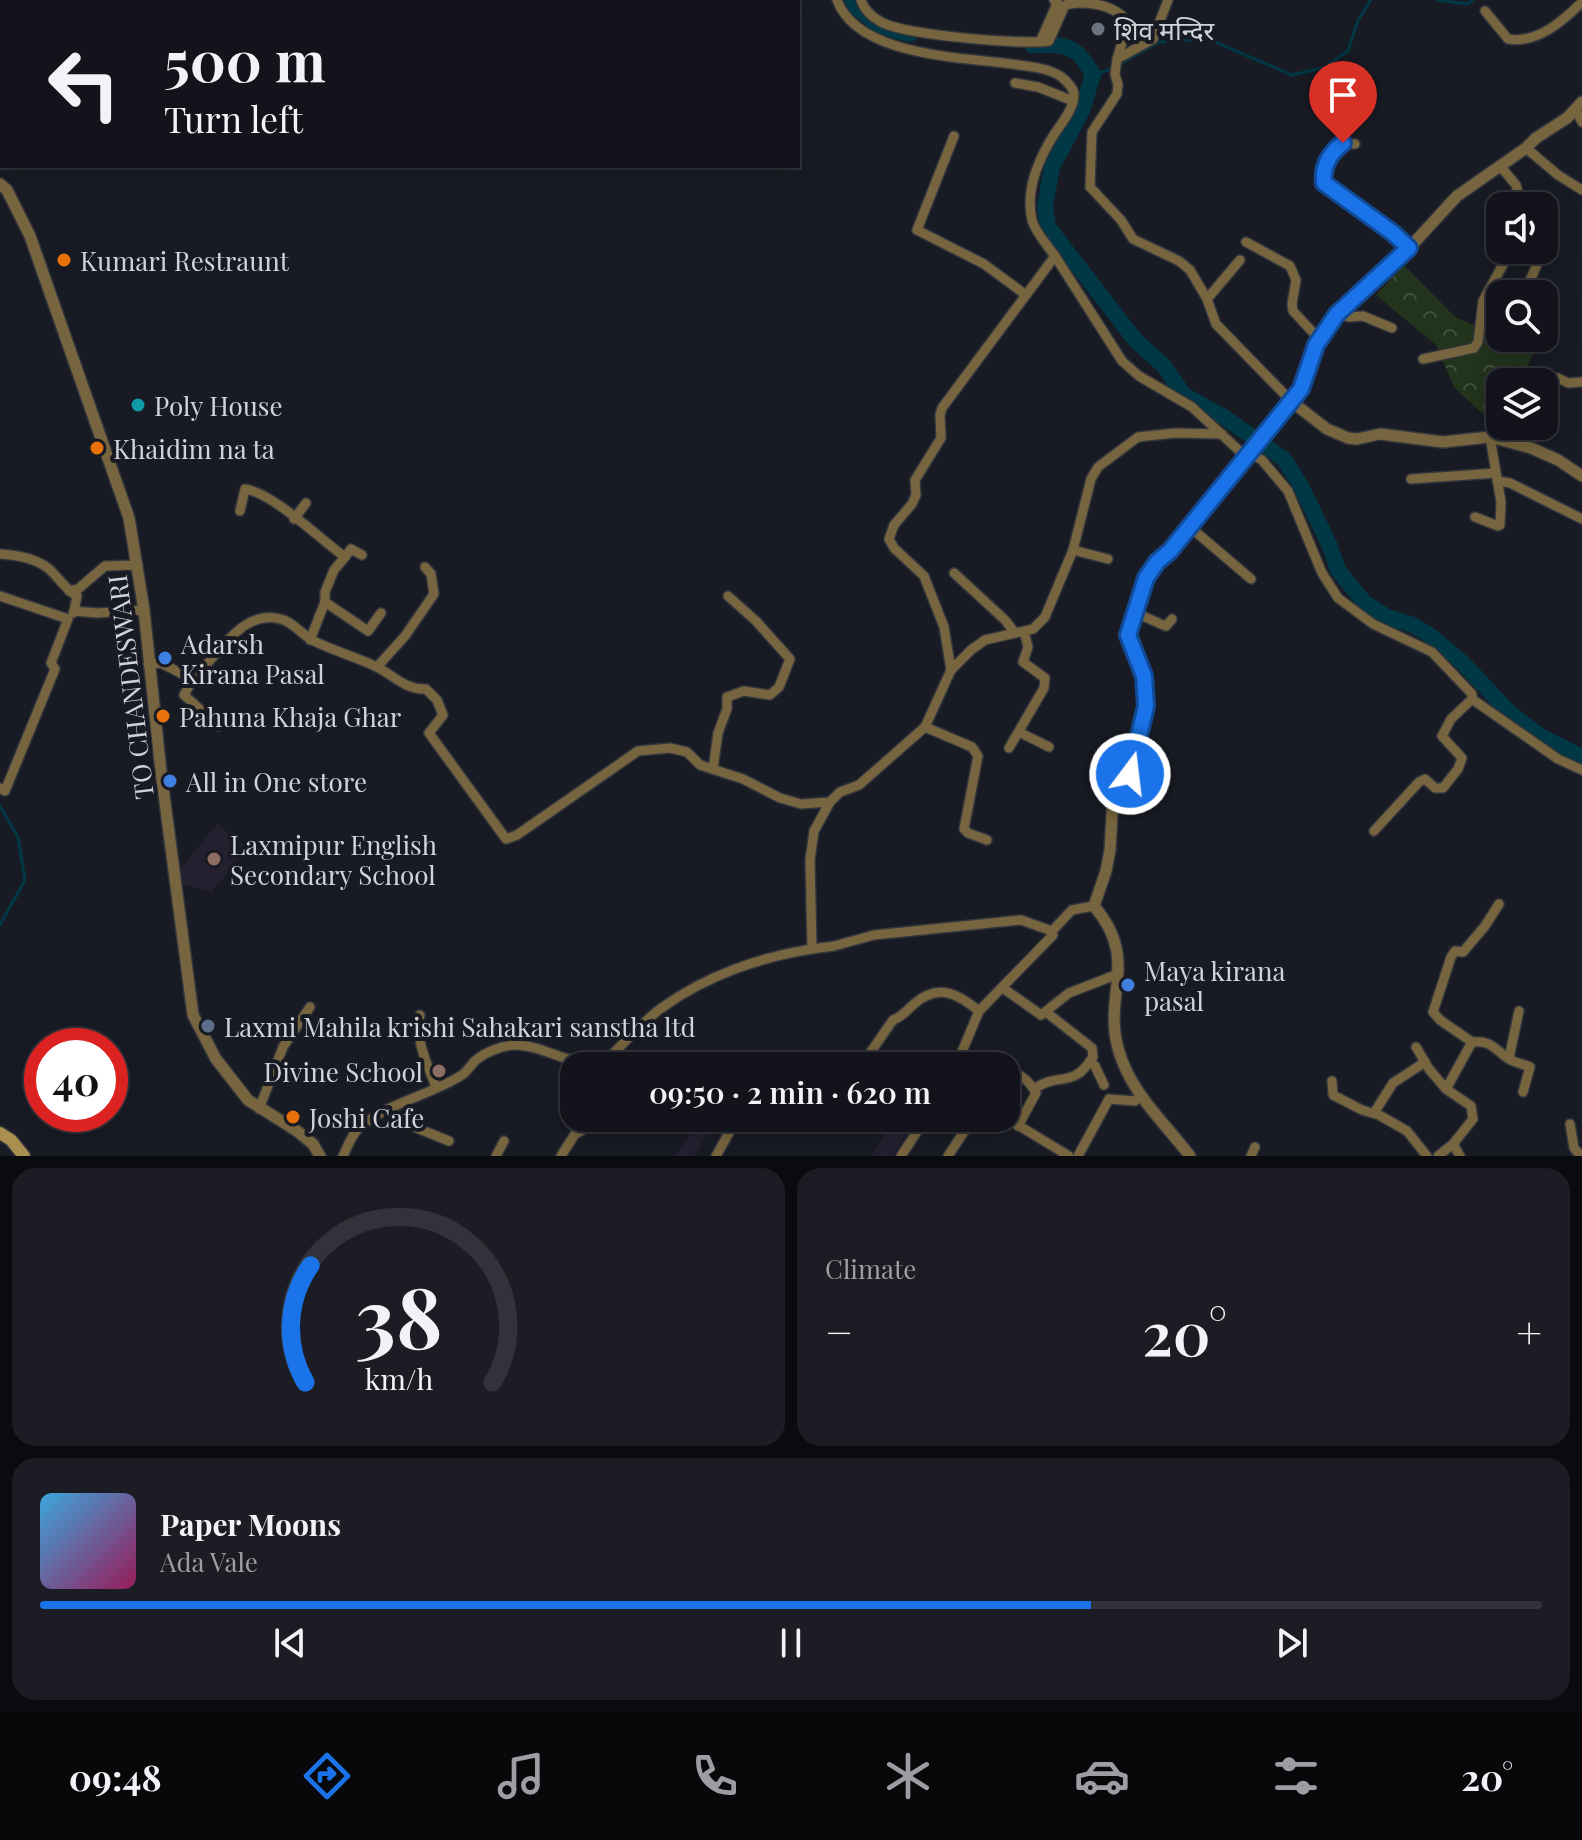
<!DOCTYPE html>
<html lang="en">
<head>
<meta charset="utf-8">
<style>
  body { margin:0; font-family:"Playfair Display","Noto Sans Devanagari",serif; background:#1c1d24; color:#f1f3f6; height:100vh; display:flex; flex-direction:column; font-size:30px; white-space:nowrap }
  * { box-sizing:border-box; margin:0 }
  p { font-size:26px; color:#9d9ea3 }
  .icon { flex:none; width:44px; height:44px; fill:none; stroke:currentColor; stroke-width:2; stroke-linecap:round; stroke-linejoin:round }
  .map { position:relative; height:1156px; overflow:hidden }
  .drawer { display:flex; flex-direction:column; gap:12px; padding:12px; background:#0a0b0f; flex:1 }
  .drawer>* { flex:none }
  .guide { position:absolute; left:0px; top:0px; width:800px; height:168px; box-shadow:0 4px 20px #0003,0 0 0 2px #32333a; background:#13141b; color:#f1f3f6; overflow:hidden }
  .buttons { position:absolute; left:1486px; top:192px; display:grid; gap:16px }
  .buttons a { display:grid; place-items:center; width:72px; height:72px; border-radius:16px; background:#13141b; box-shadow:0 4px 20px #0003,0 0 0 2px #32333a; font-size:40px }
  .speed { position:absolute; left:24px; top:1028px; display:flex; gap:16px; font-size:40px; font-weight:700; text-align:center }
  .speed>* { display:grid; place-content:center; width:104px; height:104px; border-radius:50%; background:#13141b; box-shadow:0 4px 20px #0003,0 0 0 2px #32333a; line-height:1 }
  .speed .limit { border:12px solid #d22; background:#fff; color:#111 }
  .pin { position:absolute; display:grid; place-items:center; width:68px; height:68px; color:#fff; margin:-82px -34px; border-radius:50% 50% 50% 0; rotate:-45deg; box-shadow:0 0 8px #0007 }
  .pin .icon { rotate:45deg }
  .me { position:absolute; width:88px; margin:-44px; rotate:15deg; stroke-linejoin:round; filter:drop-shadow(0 0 6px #0008) }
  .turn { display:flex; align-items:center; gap:28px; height:168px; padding:0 32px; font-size:36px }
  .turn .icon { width:104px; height:104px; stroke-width:2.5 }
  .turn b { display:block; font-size:56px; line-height:68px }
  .big { font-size:60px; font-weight:600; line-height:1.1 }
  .drawer .widget { flex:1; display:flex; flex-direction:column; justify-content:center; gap:12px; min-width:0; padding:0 28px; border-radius:24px; background:#1c1d24 }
  .drawer .dial { align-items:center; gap:0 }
  .dial svg { height:208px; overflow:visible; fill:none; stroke:#32333a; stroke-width:7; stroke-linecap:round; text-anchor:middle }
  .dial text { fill:#f1f3f6; stroke:none }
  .song { display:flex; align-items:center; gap:24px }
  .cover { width:96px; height:96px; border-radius:12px; background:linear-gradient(135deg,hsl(200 70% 55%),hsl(330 70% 35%)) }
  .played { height:8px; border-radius:4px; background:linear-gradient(90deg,#1a73e8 70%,#32333a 70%) }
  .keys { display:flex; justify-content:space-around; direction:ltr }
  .heat { display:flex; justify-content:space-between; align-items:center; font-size:44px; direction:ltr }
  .drawer .tiles { flex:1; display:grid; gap:12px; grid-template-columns:1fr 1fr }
  .widget:last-child { grid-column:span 2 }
  .trip { position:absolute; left:560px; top:1052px; width:460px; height:80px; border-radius:24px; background:#13141b; box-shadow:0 4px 20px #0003,0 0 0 2px #32333a; font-weight:600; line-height:80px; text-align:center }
  .menu { display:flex; height:128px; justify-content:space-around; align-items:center; background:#08080b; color:#9d9ea3 }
  .menu .icon { width:56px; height:56px }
  .menu .current { color:#1a73e8 }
  .menu b { font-size:36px; color:#f1f3f6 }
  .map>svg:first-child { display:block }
  .education { fill:#252030 }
  .forest { fill:url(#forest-crowns) }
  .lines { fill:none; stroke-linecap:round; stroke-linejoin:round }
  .stream { stroke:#003846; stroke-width:3 }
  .river { stroke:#003846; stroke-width:16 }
  .minor-casing { stroke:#33353d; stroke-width:12 }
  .tertiary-casing { stroke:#33353d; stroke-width:14 }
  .secondary-casing { stroke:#33353d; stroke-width:15 }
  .minor { stroke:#76653e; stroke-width:9 }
  .tertiary { stroke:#76653e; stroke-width:11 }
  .secondary { stroke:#aa8f4e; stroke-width:12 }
  .route-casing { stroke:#114b97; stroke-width:20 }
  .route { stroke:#1a73e8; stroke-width:14 }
  .worship-dot { fill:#6b7280; stroke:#191b24; stroke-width:3 }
  .food-dot { fill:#e8710a; stroke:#191b24; stroke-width:3 }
  .culture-dot { fill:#0f9aa8; stroke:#191b24; stroke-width:3 }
  .shop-dot { fill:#3f7fe0; stroke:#191b24; stroke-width:3 }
  .education-dot { fill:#8d6e63; stroke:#191b24; stroke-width:3 }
  .service-dot { fill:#5c6f8a; stroke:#191b24; stroke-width:3 }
  .labels { text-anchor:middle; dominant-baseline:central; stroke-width:8; stroke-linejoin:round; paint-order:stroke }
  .poi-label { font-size:26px; fill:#d1d3d9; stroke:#191b24; text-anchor:start }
  .street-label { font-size:26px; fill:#d1d3d9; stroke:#191b24 }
</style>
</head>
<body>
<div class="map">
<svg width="1582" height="1156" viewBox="0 0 1582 1156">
  <defs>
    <pattern id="forest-crowns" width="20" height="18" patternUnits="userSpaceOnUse" patternTransform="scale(2)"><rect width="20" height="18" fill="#22341b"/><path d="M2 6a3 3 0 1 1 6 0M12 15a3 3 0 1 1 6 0" fill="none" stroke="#41503c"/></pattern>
  </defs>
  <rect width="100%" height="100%" fill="#191b24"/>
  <!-- education -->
  <g class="education">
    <polygon points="217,824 248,848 212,892 183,884 181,869"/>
    <polygon points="697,1118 717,1118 694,1156 675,1156 699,1120"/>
    <polygon points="893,1118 910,1129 892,1156 872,1156"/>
  </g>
  <!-- forest -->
  <polygon class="forest" points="1404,265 1455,317 1534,352 1520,382 1500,382 1500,408 1484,415 1454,387 1436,345 1376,295"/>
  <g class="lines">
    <!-- stream -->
    <g class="stream">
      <polyline points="1437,0 1467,4 1473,0"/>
      <polyline points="1120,64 1159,42 1208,39 1292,75 1323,68 1348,51 1358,20 1371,0"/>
      <polyline points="1093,75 1114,68"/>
      <polyline points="0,806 18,837 25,880 0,925"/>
    </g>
    <!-- river -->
    <g class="river">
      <polyline points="851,0 853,5 883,28 910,34"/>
      <path d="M1032 45C1066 45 1076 43 1093 75L1081 113 1052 167 1045 206 1048 227 1136 341 1164 366 1184 395 1224 417 1284 459 1301 486 1329 544 1338 570 1364 602 1387 617 1413 625 1431 636 1463 663 1508 711 1540 736 1582 757"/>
    </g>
    <!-- minor casing -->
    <g class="minor-casing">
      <g id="minor">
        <path d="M837 0C858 58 968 57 1019 65 1034 67 1054 69 1065 80 1069 84 1074 89 1074 95 1074 108 1062 123 1055 133 1039 158 1025 190 1032 220 1035 232 1048 246 1055 256L942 408 940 415 941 438 915 480 916 495 912 504 894 525 889 539 894 548 924 576 944 627 951 670"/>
        <path d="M861 0C864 9 872 17 881 22 905 35 1022 45 1049 41L1065 5C1085 0 1116 4 1128 23L1117 59 1115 74 1118 85 1117 94 1092 132 1090 187 1121 220 1133 239 1179 261 1190 270 1207 299 1216 324 1292 402"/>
        <path d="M1485 11 1508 39C1537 44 1563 21 1582 2"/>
        <polyline points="1040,42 1055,8 1057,2 1054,0"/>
        <polyline points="1117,59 1153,39 1168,0"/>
        <polyline points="1015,83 1038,87 1073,101"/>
        <polyline points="1575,109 1582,122"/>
        <polyline points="954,136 917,230 984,264 1026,295"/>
        <path d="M1355 144 1343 143C1331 152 1322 166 1324 183L1393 233 1409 248"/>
        <polyline points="1526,148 1558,175 1582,190"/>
        <polyline points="0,158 2,155"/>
        <polyline points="1501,167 1516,185 1522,206"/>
        <polyline points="1246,242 1290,266 1296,280 1292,304 1293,311 1319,339"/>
        <polyline points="1055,256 1122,361 1139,376 1192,407 1246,457"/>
        <polyline points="1524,294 1544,249"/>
        <polyline points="1207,299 1240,260"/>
        <polyline points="1337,314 1349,317 1363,316 1392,328"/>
        <polyline points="1423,359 1474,348 1478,342 1483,301 1511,250"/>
        <polyline points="1558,378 1568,383 1582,382"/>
        <polyline points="1249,453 1262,460 1288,491 1322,573 1338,598 1373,624 1432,652 1472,694 1472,699 1451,719 1442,736 1462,758 1458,769 1443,788 1435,788 1425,779 1419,782 1374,831"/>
        <polyline points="1411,479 1496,473"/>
        <polyline points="1497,481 1510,483 1582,519"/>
        <path d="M240 511 245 489C273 493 320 539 345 557L334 570 325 592V602L310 640"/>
        <polyline points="1475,517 1498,526 1500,525 1501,502 1490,437"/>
        <polyline points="294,519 306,503"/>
        <polyline points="1190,527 1251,579"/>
        <polyline points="1073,550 1108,559"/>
        <path d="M0 554C16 555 36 558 49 569 59 578 65 589 77 596L74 611"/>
        <polyline points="345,557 351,549 362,555"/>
        <polyline points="954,573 1005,620 1015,633"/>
        <polyline points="69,591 78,589 105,566 138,565"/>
        <polyline points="0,596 68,619 51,663 55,669 5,791 0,788"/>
        <polyline points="325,602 368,631 381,613"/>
        <polyline points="73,613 74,611 97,613 144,610"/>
        <polyline points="1136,613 1163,625 1166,626 1172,619"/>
        <path d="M148 664 161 663 190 678 197 675C221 651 245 606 284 620 296 625 303 636 314 641 334 651 356 657 377 667 394 676 406 690 426 689L437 700 443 715 429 733 506 839 517 835 638 751 670 748 687 752 700 765 743 779 780 798 801 804 830 802"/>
        <polyline points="377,667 405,636 434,594 431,574 425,567"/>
        <polyline points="194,677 184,695 219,726"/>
        <polyline points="1472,699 1558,759 1582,770"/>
        <polyline points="925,727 972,747 978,756 964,829 968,833 987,840"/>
        <polyline points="1019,732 1049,747"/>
        <polyline points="1009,748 1044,688 1045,678 1023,662 1028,647 1024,631"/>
        <polyline points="713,769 718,733 727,709 727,697 744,691 770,695 779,687 790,659 756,621 728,596"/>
        <polyline points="812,949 834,946 874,935 1021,920 1052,931"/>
        <polyline points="1003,988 1041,1015 1069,993 1118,974"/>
        <path d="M420 1015C414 1038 428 1066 436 1087"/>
        <path d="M1472 1042C1489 1040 1493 1047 1506 1057 1512 1062 1523 1064 1530 1067L1523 1092"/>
        <polyline points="1416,1047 1429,1069 1446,1089"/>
        <polyline points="1509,1058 1519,1011"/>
        <polyline points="1090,1061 1095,1066 1104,1085"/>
        <path d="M861 1066 893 1020C902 1017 907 1010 914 1004 938 983 957 993 979 1011"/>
        <polyline points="956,1066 979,1011 1053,935 1052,931 1072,910 1094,906"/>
        <path d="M1006 1073 1008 1070C1022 1076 1028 1079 1036 1093L1018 1126"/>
        <polyline points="1332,1081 1333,1095 1362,1110 1379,1115 1407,1131 1427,1156"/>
        <path d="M1034 1089C1060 1071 1072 1090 1093 1057L1092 1048 1046 1012"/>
        <polyline points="390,1108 407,1124 449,1141"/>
        <polyline points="259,1109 283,1047 310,1007"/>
        <polyline points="1374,1113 1393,1083 1425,1062"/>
        <polyline points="1006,1118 1069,1156"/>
        <polyline points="1570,1124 1574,1148 1581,1156"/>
        <polyline points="1453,1144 1460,1156"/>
        <path d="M343 1156C347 1148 351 1136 358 1129 388 1102 429 1096 462 1075 467 1072 470 1066 475 1061 485 1052 501 1046 514 1045 546 1044 581 1075 609 1058 626 1041 643 1021 663 1007 706 976 760 957 812 949L810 860 814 831 830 802 840 792 859 785 925 727 951 670 971 650 985 640 1033 629 1045 617 1073 550 1091 479 1098 467 1138 437 1175 433 1222 434"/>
        <polyline points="496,1156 504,1141"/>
        <polyline points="561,1156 575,1134 606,1118"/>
        <polyline points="716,1156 730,1131"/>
        <polyline points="901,1156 926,1118"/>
        <polyline points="948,1156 973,1118"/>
        <polyline points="1078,1156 1109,1099 1135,1101 1141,1096"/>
        <polyline points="1251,1156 1255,1147"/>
        <polyline points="1438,1156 1453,1144 1473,1119 1471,1106 1446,1089 1472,1042 1440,1020 1433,1012 1451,957 1455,951 1463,952 1485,926 1499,904"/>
      </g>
    </g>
    <!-- tertiary casing -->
    <g class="tertiary-casing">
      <g id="tertiary">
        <polyline points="0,184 7,190 30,236 129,518 144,610 161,772 193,1015 216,1059 248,1100 297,1131 313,1144 320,1156"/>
        <polyline points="1292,402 1327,429 1348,438 1357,439 1380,434 1443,442 1490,437 1531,448 1558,460 1582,476"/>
        <path d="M1190 1156C1164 1122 1129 1091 1118 1048 1103 994 1140 960 1094 906L1106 871 1110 850 1113 798 1133 763 1146 706 1144 676 1128 635 1129 630 1146 578 1157 562 1170 551 1301 389 1316 345 1337 314 1401 257 1457 196 1526 148 1536 138 1567 118 1582 102"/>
      </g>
    </g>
    <!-- secondary casing -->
    <g class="secondary-casing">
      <polyline id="secondary" points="0,1133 11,1140 24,1156"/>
    </g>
    <!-- minor -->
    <use href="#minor" class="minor"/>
    <!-- tertiary -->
    <use href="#tertiary" class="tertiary"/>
    <!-- secondary -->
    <use href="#secondary" class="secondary"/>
  </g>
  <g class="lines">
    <!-- route casing -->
    <g class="route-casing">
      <path id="route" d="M1130 774 1146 706 1144 676 1128 635 1146 578 1157 562 1170 551 1301 389 1316 345 1337 314 1409 248 1393 233 1324 183C1322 166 1330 153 1343 143"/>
    </g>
    <!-- route -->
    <use href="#route" class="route"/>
  </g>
  <!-- markers -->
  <circle class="worship-dot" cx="1098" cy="29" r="8"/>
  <g class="food-dot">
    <circle cx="64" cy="260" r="8"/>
    <circle cx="97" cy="448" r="8"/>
    <circle cx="163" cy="716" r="8"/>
    <circle cx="293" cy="1117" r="8"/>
  </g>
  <circle class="culture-dot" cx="138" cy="405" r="8"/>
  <g class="shop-dot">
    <circle cx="165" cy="658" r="8"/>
    <circle cx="170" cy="781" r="8"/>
    <circle cx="1128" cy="985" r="8"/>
  </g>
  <g class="education-dot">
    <circle cx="214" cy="859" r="8"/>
    <circle cx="439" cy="1071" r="8"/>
  </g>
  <circle class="service-dot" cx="208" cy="1026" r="8"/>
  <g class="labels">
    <!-- poi labels -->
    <g class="poi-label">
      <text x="1114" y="29">शिव मन्दिर</text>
      <text x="80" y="260">Kumari Restraunt</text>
      <text x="154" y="405">Poly House</text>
      <text x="113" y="448">Khaidim na ta</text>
      <text x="181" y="643">Adarsh<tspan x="181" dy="30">Kirana Pasal</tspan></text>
      <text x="179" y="716">Pahuna Khaja Ghar</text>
      <text x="186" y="781">All in One store</text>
      <text x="230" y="844">Laxmipur English<tspan x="230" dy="30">Secondary School</tspan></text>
      <text x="1144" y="970">Maya kirana<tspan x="1144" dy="30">pasal</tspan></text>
      <text x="224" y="1026">Laxmi Mahila krishi Sahakari sanstha ltd</text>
      <text x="423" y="1071" text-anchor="end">Divine School</text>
      <text x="309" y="1117">Joshi Cafe</text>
    </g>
    <!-- street labels -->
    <g class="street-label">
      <text transform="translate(130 687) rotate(-97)">TO CHANDESWARI</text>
    </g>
  </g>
</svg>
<div class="buttons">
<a><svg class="icon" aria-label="sound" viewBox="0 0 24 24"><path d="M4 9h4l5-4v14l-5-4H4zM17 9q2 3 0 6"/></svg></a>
<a><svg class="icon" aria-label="search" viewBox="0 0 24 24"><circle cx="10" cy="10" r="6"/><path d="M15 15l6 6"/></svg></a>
<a><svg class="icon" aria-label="layers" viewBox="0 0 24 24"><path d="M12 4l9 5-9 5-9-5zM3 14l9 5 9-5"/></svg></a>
</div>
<div class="speed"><div class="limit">40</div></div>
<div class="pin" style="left:1343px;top:143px;background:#d93025"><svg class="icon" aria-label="arrive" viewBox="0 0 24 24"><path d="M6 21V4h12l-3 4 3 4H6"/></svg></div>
<svg class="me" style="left:1130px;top:774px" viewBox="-20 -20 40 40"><circle r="17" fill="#1a73e8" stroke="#fff" stroke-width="3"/><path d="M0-11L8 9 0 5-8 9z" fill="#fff"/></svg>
<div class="trip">09:50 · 2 min · 620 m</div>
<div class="guide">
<div class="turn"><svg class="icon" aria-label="left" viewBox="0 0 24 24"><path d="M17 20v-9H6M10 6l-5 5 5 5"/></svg><div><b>500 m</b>Turn left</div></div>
</div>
</div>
<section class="drawer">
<div class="tiles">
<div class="widget dial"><svg viewBox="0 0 100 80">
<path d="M14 69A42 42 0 1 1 86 69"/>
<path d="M14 69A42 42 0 0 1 16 24" stroke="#1a73e8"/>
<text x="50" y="56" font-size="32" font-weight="700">38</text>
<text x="50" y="72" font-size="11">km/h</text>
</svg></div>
<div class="widget"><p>Climate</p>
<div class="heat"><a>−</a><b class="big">20°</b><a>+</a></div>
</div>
<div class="widget">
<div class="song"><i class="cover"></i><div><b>Paper Moons</b><p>Ada Vale</p></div></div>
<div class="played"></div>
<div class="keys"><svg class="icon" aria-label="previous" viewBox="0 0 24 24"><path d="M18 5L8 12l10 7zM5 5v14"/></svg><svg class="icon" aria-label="pause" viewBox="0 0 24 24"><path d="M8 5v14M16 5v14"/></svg><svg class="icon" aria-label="next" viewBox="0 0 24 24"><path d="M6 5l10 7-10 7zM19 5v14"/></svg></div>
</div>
</div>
</section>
<nav class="menu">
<b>09:48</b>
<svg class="icon current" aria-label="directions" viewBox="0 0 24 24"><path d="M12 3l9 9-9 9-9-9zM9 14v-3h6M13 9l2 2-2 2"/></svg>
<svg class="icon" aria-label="music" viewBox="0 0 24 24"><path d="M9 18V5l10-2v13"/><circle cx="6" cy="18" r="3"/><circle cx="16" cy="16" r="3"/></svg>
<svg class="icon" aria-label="phone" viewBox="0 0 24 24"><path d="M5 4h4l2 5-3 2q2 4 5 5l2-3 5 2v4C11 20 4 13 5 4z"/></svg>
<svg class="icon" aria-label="climate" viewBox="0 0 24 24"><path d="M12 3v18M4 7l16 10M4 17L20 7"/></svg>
<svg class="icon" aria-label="car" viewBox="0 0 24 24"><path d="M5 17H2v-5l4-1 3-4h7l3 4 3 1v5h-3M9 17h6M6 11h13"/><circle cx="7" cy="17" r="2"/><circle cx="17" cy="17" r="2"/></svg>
<svg class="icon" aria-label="filters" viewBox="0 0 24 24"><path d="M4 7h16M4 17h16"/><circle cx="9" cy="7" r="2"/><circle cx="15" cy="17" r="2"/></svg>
<b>20°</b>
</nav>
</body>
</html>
